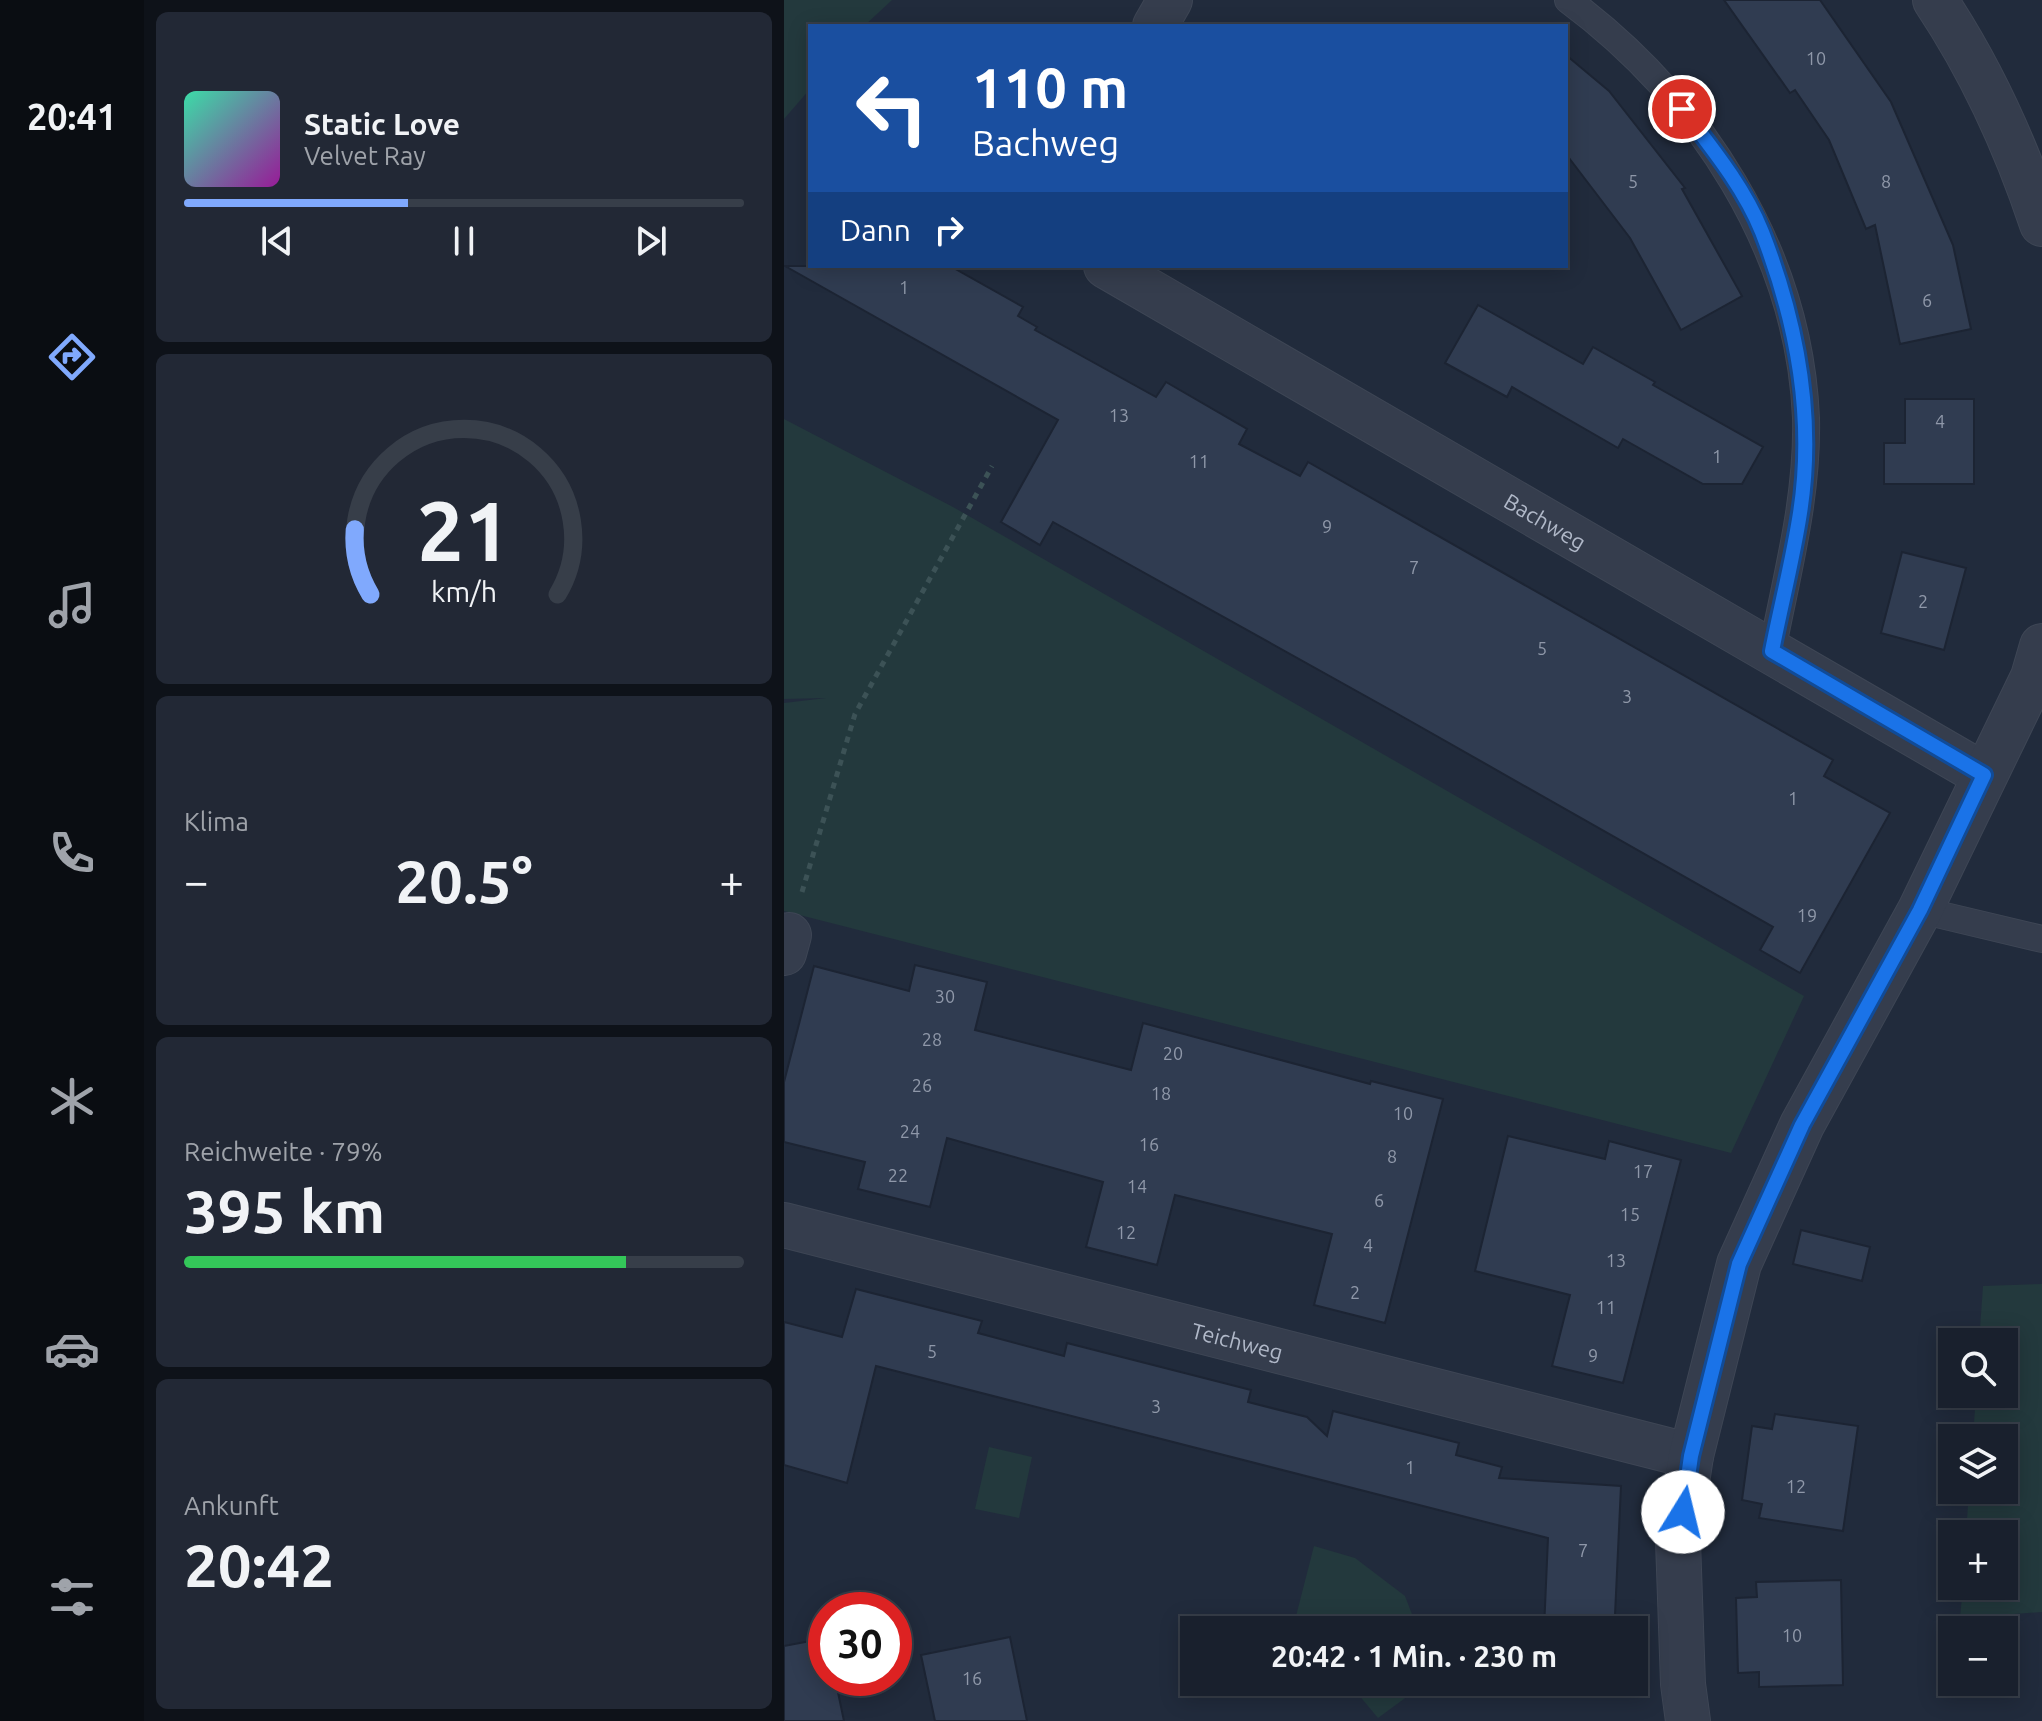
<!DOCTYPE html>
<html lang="de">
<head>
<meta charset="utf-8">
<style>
  body { margin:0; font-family:Ubuntu,sans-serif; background:#222835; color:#f1f3f6; height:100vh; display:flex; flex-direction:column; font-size:30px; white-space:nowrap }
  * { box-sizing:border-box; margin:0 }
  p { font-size:26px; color:#9fa3aa }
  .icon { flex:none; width:44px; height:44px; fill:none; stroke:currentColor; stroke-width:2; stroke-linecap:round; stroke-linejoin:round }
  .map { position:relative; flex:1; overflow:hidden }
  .drawer { display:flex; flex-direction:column; gap:12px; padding:12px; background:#0e1219; width:640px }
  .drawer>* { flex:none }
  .top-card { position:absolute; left:24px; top:24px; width:760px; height:244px; border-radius:0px; box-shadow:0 4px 20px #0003,0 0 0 2px #373e49; background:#1a4fa0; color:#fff; overflow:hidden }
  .controls { position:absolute; left:1154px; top:1328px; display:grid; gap:16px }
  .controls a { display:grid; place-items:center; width:80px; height:80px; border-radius:0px; background:#19202d; box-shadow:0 4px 20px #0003,0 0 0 2px #373e49; font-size:40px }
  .speed { position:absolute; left:24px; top:1592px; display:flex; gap:16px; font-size:40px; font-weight:700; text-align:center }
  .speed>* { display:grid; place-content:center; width:104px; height:104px; border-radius:50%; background:#19202d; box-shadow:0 4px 20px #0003,0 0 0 2px #373e49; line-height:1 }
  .speed .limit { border:12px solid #d22; background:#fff; color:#111 }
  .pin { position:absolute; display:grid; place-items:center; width:68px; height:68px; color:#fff; margin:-34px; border:4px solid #fff; border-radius:50%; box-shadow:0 2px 8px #0007 }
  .me { position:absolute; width:88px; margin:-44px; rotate:9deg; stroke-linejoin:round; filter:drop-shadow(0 0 6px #0008) }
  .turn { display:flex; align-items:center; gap:28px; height:168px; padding:0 32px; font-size:36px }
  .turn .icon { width:104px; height:104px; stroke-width:2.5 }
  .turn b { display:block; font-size:56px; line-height:68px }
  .then { display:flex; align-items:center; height:76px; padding:0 32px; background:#0003; gap:16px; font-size:30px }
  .big { font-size:60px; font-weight:700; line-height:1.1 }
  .drawer .card { flex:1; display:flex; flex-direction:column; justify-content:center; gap:12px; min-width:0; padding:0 28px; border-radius:12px; background:#222835 }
  .drawer .dial { align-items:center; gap:0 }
  .dial svg { height:208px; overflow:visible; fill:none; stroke:#373e49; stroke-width:7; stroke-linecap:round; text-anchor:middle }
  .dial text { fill:#f1f3f6; stroke:none }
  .song { display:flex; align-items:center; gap:24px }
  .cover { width:96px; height:96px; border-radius:12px; background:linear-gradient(135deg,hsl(160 70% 55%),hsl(300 70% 35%)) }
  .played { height:8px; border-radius:4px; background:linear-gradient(90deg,#80a9fd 40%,#373e49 40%) }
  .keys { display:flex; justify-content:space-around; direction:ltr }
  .heat { display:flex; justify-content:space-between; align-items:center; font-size:44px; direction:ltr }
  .charge { height:12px; border-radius:6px; background:linear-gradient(90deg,#34c759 79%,#373e49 0) }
  .trip { position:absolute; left:396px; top:1616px; width:468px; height:80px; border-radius:0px; background:#19202d; box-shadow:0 4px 20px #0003,0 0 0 2px #373e49; font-weight:700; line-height:80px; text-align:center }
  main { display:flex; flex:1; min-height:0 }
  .menu { display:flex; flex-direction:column; width:144px; justify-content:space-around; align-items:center; background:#0a0d12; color:#9fa3aa }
  .menu .icon { width:56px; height:56px }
  .menu .on { color:#80a9fd }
  .menu b { font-size:36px; color:#f1f3f6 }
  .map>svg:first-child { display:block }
  .green { fill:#23393d }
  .building { fill:#303c51; stroke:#1c2433; stroke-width:2 }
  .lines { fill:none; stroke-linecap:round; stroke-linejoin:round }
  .service-casing { stroke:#3e4655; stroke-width:28 }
  .minor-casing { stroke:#3e4655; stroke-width:46 }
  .path { stroke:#3c5256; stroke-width:5; stroke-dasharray:6 6; stroke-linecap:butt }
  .service { stroke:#353d4d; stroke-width:26 }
  .minor { stroke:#353d4d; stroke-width:44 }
  .route-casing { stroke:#114b97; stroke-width:20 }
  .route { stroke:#1a73e8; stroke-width:14 }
  .labels { text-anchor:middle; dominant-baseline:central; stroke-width:8; stroke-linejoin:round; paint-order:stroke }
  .number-label { font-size:18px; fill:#8f98a9 }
  .street-label { font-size:22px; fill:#b0b8c8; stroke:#1a2231 }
</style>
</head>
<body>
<main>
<nav class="menu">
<b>20:41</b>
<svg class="icon on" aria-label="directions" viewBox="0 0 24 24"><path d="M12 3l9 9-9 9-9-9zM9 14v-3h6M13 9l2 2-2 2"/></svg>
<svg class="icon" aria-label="music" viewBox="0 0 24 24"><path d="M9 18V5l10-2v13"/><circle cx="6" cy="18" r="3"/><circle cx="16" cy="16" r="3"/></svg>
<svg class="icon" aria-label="phone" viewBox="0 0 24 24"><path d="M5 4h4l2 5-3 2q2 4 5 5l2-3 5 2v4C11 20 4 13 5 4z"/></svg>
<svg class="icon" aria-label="climate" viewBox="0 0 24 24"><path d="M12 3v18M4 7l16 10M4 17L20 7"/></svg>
<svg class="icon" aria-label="car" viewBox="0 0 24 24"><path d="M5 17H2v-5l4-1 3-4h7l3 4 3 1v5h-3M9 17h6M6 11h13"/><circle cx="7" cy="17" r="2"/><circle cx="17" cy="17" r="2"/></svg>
<svg class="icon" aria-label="filters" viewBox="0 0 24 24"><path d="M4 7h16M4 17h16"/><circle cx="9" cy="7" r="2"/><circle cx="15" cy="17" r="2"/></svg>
</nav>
<section class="drawer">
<div class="card">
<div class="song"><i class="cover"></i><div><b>Static Love</b><p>Velvet Ray</p></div></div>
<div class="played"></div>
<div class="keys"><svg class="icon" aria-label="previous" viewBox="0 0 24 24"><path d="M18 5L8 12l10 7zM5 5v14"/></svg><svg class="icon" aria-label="pause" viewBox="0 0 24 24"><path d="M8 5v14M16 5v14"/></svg><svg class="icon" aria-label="next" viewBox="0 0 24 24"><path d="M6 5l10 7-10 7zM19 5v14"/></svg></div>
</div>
<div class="card dial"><svg viewBox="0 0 100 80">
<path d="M14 69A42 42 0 1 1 86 69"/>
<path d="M14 69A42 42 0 0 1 8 44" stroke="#80a9fd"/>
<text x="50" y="56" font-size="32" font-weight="700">21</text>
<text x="50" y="72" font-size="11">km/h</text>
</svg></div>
<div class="card"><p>Klima</p>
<div class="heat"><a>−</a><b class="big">20.5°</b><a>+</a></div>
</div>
<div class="card"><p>Reichweite · 79%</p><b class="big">395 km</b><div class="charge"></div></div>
<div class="card"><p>Ankunft</p><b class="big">20:42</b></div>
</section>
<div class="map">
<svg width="1258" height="1721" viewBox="0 0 1258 1721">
  <rect width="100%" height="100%" fill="#212b3c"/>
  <!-- green -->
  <g class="green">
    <polygon points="0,0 108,0 80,26 26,26 26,89 0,119"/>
    <polygon points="0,419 169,507 1020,996 947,1153 0,911 0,703 42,698 0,699"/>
    <polygon points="1258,1284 1258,1612 1176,1618 1179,1586 1220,1586 1220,1534 1182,1534 1185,1490 1220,1490 1220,1438 1189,1438 1192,1394 1220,1394 1220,1342 1195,1342 1199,1286"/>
    <polygon points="205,1447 248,1457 235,1518 191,1509"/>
    <polygon points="530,1546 571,1558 621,1596 634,1630 519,1630 511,1620"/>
    <polygon points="564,1682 629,1682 628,1693 594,1718"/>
  </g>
  <!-- building -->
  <g class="building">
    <polygon points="940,0 1036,0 1107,102 1169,245 1187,329 1116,344 1091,225 1082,229 1045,140 1011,90 1006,93"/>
    <polygon points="782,55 825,91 901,188 898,189 958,296 897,330 846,238 782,154"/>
    <polygon points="1,266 166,266 239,307 234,316 253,327 251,330 372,397 382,382 463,429 455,444 516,476 524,462 1049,760 1040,776 1106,813 1016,973 976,950 989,927 612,713 269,522 256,545 217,522 274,420"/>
    <polygon points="694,305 799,364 809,347 871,382 869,385 979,447 958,484 919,484 839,439 834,448 728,387 723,397 661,363"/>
    <polygon points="1121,399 1190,399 1190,484 1100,484 1100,443 1121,443"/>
    <polygon points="1118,552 1182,568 1160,650 1097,633"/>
    <polygon points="131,965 203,982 191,1030 347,1070 359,1023 586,1084 587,1081 659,1099 601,1323 530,1305 548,1234 391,1195 373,1265 302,1247 319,1182 163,1138 146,1207 74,1189 81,1162 0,1142 0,1082 30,966 125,991"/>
    <polygon points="724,1136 821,1159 825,1141 897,1160 839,1383 768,1366 786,1295 691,1271"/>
    <polygon points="1017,1230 1086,1247 1078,1281 1009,1264"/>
    <polygon points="72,1289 198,1321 194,1333 280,1356 283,1343 467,1390 464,1402 523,1417 543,1436 549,1411 675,1443 672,1455 718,1467 715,1478 837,1486 831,1615 818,1615 817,1630 760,1630 764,1538 92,1366 63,1483 0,1465 0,1322 58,1337"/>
    <polygon points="991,1414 1074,1426 1059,1531 975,1518 978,1504 958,1500 968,1426 988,1429"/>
    <polygon points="1057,1580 1059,1685 975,1687 975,1672 954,1673 952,1598 973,1597 972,1582"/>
    <polygon points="226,1637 243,1721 151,1721 137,1655"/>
    <polygon points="42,1638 42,1678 51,1678 60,1721 0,1721 0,1646"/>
  </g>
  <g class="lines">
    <!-- service casing -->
    <g class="service-casing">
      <g id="service">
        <path d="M784 0C916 98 1015 251 1022 418 1024 497 1003 574 988 651"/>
        <polyline points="1136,910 1258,939"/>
      </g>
    </g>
    <!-- minor casing -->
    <g class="minor-casing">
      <g id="minor">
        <path d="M1151 0C1197 69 1232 146 1258 224"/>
        <polyline points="371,26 386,0"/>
        <path id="s1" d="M322 266 1200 775"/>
        <polyline points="0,953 5,935"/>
        <path id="s2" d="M0 1225 907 1456"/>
        <polyline points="904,1721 899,1684 894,1541 907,1456 955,1264 1018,1125 1136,910 1249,677 1258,646"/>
      </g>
    </g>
    <!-- path -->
    <polyline class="path" points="18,892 71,714 208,466"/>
    <!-- service -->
    <use href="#service" class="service"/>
    <!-- minor -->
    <use href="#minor" class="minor"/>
  </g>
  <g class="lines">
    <!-- route casing -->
    <g class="route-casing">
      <path id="route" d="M898 109C927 147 960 187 978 232 1013 322 1031 417 1016 513 1009 559 997 605 988 651L1200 775 1136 910 1018 1125 955 1264 907 1456 899 1512"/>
    </g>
    <!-- route -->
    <use href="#route" class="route"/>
  </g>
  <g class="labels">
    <!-- number labels -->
    <g class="number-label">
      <text x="1032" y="58">10</text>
      <text x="849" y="181">5</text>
      <text x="1102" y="181">8</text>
      <text x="120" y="287">1</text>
      <text x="1143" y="300">6</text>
      <text x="335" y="415">13</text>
      <text x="1156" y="421">4</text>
      <text x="933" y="456">1</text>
      <text x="415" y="461">11</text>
      <text x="543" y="526">9</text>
      <text x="630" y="567">7</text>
      <text x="1139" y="601">2</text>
      <text x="758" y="648">5</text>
      <text x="843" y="696">3</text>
      <text x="1009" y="798">1</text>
      <text x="1023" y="915">19</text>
      <text x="161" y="996">30</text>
      <text x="148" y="1039">28</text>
      <text x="389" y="1053">20</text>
      <text x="138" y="1085">26</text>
      <text x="377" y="1093">18</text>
      <text x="619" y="1113">10</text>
      <text x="126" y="1131">24</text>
      <text x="365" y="1144">16</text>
      <text x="608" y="1156">8</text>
      <text x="859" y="1171">17</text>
      <text x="114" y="1175">22</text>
      <text x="353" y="1186">14</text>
      <text x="595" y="1200">6</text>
      <text x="846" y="1214">15</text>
      <text x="342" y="1232">12</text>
      <text x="584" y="1245">4</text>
      <text x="832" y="1260">13</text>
      <text x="571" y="1292">2</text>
      <text x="822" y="1307">11</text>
      <text x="148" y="1351">5</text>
      <text x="809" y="1355">9</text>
      <text x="372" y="1406">3</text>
      <text x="626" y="1467">1</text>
      <text x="1012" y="1486">12</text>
      <text x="799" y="1550">7</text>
      <text x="1008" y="1635">10</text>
      <text x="188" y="1678">16</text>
    </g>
    <!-- street labels -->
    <g class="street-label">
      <text stroke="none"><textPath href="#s1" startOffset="508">Bachweg</textPath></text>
      <text stroke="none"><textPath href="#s2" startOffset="468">Teichweg</textPath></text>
    </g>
  </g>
</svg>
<div class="controls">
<a><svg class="icon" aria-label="search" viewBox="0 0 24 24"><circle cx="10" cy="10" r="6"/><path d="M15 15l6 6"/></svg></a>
<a><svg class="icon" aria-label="layers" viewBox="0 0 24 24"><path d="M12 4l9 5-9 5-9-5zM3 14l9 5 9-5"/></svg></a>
<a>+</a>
<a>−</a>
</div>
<div class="speed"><div class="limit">30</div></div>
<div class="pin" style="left:898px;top:109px;background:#d93025"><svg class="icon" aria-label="arrive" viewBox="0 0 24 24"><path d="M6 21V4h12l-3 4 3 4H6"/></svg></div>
<svg class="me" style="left:899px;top:1512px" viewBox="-20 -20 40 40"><circle r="19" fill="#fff"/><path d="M0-13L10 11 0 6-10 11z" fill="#1a73e8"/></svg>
<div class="trip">20:42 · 1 Min. · 230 m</div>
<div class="top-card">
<div class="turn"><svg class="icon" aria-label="left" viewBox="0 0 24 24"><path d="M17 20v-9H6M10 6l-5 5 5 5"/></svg><div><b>110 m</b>Bachweg</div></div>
<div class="then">Dann<svg class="icon" aria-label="right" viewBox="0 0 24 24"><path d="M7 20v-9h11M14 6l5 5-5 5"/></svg></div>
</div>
</div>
</main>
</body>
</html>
